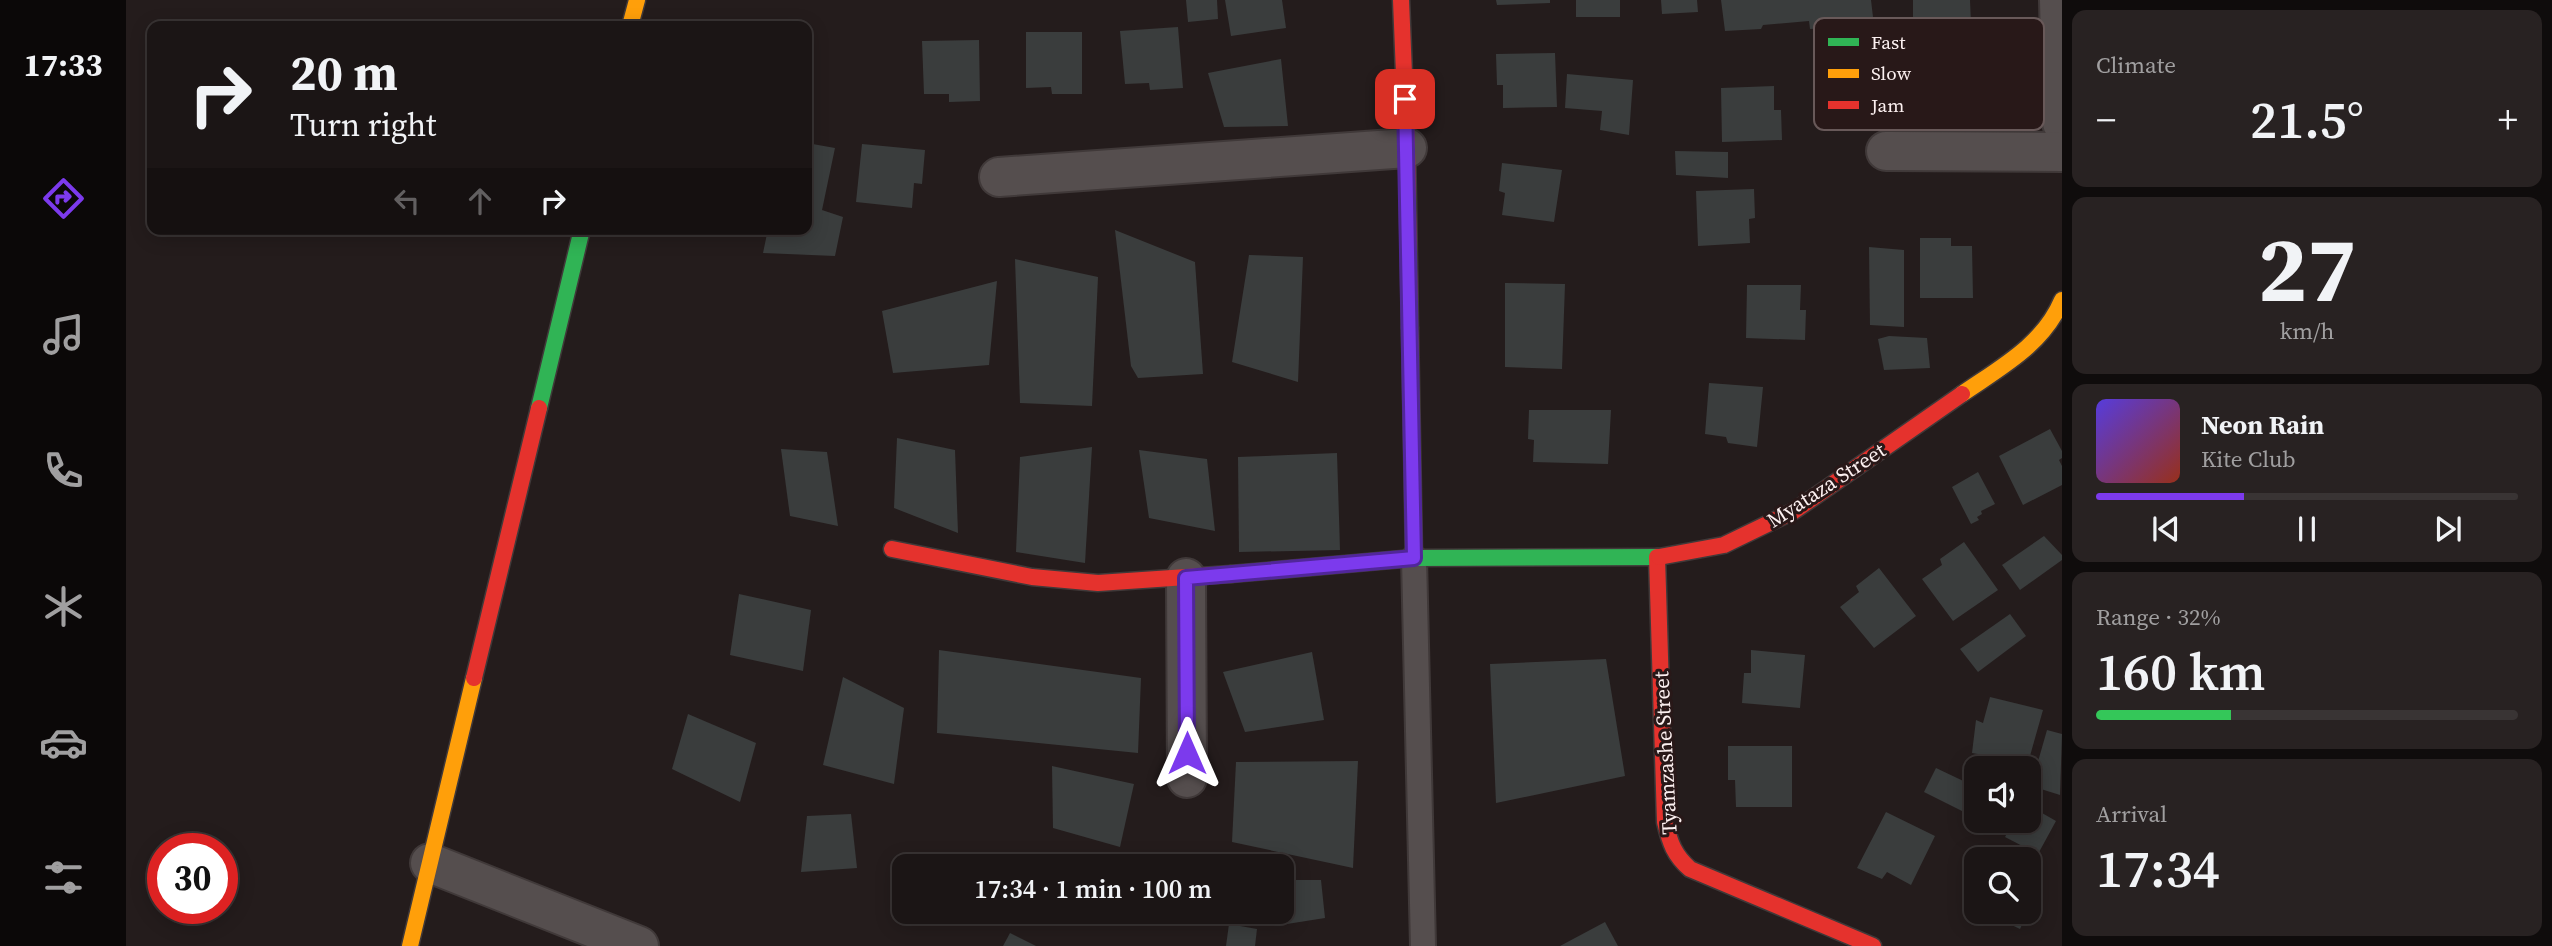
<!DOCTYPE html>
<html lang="en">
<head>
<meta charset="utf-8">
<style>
  body { margin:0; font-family:"Source Serif 4",serif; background:#282222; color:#f1f3f6; height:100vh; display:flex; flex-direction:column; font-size:26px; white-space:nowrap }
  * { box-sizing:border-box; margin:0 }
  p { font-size:23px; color:#a09fa0 }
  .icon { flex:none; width:38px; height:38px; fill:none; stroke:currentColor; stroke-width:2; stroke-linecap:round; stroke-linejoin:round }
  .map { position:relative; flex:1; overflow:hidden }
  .sheet { display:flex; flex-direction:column; gap:10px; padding:10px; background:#0f0c0c; width:490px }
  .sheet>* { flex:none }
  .guide { position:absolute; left:21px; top:21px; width:665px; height:214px; border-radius:14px; box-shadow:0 4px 18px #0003,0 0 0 2px #393434; background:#1b1515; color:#f1f3f6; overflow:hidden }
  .buttons { position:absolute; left:1838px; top:756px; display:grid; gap:14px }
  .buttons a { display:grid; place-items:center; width:77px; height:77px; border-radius:14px; background:#1b1515; box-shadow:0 4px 18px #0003,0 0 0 2px #393434; font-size:35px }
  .speed { position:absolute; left:21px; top:833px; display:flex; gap:14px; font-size:35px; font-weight:700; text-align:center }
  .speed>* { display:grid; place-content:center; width:91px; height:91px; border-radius:50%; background:#1b1515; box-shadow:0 4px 18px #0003,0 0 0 2px #393434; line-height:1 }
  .speed .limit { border:10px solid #d22; background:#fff; color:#111 }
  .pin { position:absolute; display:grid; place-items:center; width:60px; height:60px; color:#fff; margin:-30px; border-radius:14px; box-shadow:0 4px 10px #0006 }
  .me { position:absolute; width:77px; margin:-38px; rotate:0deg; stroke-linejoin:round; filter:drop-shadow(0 0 5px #0008) }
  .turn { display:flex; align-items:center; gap:24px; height:147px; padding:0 28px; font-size:32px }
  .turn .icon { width:91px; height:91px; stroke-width:2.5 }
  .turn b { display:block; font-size:49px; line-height:60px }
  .lanes { display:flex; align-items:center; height:66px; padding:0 28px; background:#0003; justify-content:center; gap:35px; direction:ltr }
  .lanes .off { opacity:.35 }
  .big { font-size:52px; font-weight:600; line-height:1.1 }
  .sheet .card { flex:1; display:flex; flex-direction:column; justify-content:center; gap:10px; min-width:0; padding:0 24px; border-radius:14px; background:#282222 }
  .sheet .dial { align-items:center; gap:0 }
  .dial b { font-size:91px; line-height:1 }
  .song { display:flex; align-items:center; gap:21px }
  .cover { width:84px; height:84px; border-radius:10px; background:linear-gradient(135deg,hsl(250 70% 55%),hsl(10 70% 35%)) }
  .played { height:7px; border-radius:4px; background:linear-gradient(90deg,#7c3aed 35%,#393434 35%) }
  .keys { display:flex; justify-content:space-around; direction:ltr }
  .heat { display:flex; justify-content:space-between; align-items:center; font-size:38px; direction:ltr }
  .charge { height:10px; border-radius:5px; background:linear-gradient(90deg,#34c759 32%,#393434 0) }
  .trip { position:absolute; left:766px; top:854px; width:402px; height:70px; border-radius:14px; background:#1b1515; box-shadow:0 4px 18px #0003,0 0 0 2px #393434; font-weight:600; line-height:70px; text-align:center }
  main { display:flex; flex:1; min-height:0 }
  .dock { display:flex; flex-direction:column; width:126px; justify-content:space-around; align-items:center; background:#0b0808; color:#a09fa0 }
  .dock .icon { width:49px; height:49px }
  .dock .active { color:#7c3aed }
  .dock b { font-size:32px; color:#f1f3f6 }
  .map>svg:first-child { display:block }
  .building { fill:#3a3d3d }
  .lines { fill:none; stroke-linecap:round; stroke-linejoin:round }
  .lane-casing { stroke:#403939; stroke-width:28 }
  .street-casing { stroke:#403939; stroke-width:42 }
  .fast-casing { stroke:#403939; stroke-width:19 }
  .slow-casing { stroke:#403939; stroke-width:19 }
  .jam-casing { stroke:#403939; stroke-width:19 }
  .lane { stroke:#554e4e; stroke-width:24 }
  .street { stroke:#554e4e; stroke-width:38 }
  .fast { stroke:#30b455; stroke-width:16 }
  .slow { stroke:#ff9f0a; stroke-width:16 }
  .jam { stroke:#e5322d; stroke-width:16 }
  .route-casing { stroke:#51269a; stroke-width:18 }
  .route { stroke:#7c3aed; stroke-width:12 }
  .labels { text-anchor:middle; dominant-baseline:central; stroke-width:6; stroke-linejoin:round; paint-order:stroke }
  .street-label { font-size:21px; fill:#fcf0f0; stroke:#281818 }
  .key { fill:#281818; stroke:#685959; stroke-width:2 }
  .key-label { font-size:19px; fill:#fcf0f0 }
</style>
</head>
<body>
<main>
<nav class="dock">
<b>17:33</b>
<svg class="icon active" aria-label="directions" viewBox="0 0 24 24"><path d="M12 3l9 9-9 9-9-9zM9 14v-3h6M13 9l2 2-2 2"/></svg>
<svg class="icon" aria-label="music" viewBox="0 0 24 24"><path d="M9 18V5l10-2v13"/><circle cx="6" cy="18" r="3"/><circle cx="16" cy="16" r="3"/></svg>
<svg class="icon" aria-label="phone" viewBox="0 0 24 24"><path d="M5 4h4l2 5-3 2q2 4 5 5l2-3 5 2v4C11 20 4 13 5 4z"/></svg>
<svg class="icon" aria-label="climate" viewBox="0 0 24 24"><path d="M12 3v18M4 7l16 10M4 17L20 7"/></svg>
<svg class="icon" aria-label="car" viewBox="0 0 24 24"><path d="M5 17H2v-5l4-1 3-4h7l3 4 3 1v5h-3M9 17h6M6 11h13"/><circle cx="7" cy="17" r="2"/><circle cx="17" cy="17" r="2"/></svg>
<svg class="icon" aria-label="filters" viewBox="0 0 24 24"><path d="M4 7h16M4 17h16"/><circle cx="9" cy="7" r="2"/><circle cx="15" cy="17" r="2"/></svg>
</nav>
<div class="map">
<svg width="1936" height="946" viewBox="0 0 1936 946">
  <rect width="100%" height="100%" fill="#241c1c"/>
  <!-- building -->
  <g class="building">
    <polygon points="1060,0 1091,0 1092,19 1062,22"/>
    <polygon points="1099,0 1156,0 1160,28 1105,36"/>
    <polygon points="1370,0 1424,0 1424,3 1371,5"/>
    <rect x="1450" y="0" width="44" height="17"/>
    <polygon points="1535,0 1571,0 1572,12 1536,14"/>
    <polygon points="1595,0 1745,0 1747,17 1719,20 1720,27 1684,29 1683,21 1637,25 1635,29 1599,31"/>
    <polygon points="1787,0 1844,0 1845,24 1787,26"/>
    <polygon points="1052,27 1057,88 1024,90 1023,83 999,84 994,31"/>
    <polygon points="900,32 956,32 956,94 926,94 925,87 900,88"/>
    <polygon points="853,40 854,101 823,102 823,94 798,94 796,41"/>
    <polygon points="1429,53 1431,107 1377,108 1377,85 1371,85 1370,54"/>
    <polygon points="1155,59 1162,126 1098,127 1082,73"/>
    <polygon points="1441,74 1507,80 1503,135 1474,130 1476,111 1439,108"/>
    <polygon points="1648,86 1648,110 1655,110 1656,140 1596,142 1595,88"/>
    <polygon points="681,143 709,148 696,210 717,217 709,256 637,253 642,229 681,229"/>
    <polygon points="736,144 799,150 796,184 788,183 786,208 730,202"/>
    <polygon points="1549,151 1602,152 1602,178 1550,175"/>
    <polygon points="1376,163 1436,170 1428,222 1376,215 1379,193 1373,191"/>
    <polygon points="1628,189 1629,218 1623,219 1624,243 1572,246 1570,191"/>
    <polygon points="989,230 1069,262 1077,374 1012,378 1005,366"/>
    <polygon points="1794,238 1825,238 1825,246 1846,246 1847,298 1794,298"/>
    <polygon points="1743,247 1778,250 1778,327 1744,325"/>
    <polygon points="1123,255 1177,257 1172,382 1106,362"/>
    <polygon points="889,259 972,277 966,406 894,403"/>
    <polygon points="871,281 863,365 767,373 756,311"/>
    <polygon points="1379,283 1439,284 1436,369 1379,367"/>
    <polygon points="1621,285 1675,285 1674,310 1680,310 1679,340 1620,338"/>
    <polygon points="1763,336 1801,338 1804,368 1758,370 1752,339"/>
    <polygon points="1583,383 1637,387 1631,447 1602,443 1600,437 1579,434"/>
    <polygon points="1403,410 1485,410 1482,464 1407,462 1408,440 1402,439"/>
    <polygon points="1924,429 1936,451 1936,458 1933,460 1936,466 1936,485 1897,505 1873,456"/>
    <polygon points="771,438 829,450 832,533 768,508"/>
    <polygon points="966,447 959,563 890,552 894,457"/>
    <polygon points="655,449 701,452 712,526 664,516"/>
    <polygon points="1013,450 1081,459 1089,531 1023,518"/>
    <polygon points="1211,453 1214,550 1113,552 1112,457"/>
    <polygon points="1852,472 1869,504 1855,511 1856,514 1851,517 1853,520 1845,524 1826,487"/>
    <polygon points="1918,536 1936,555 1936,560 1894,590 1876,565"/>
    <polygon points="1838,542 1872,590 1827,621 1796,579 1816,565 1814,559"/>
    <polygon points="1753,568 1790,616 1748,648 1714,607 1733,592 1730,586"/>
    <polygon points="613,594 685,610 677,671 604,655"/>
    <polygon points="1884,614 1900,636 1852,672 1834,649"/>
    <polygon points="813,650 1015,678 1012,753 811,733"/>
    <polygon points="1625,650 1679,655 1674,708 1616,703 1618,673 1625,673"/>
    <polygon points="1186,652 1198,720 1119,732 1097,672"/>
    <polygon points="1480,659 1499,776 1370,803 1364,664"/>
    <polygon points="717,677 778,708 768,784 697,765"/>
    <polygon points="1864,697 1917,710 1902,763 1846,753 1850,720 1857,723"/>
    <polygon points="562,714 630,743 614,802 546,769"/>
    <polygon points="1921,730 1936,734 1934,795 1905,786"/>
    <polygon points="1602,746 1666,746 1666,807 1610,807 1609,780 1602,780"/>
    <polygon points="1232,761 1227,868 1106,842 1110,762"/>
    <polygon points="926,766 1008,784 994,847 927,828"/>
    <polygon points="1810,768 1850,787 1850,818 1798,792"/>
    <polygon points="1902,805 1930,821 1912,854 1879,837 1888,821 1902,821"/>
    <polygon points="1760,812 1809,836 1785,885 1761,872 1756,879 1731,868"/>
    <polygon points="725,814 731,868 675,872 681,816"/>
    <polygon points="1075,855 1120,865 1120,866 1074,866"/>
    <polygon points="914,859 932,866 914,866"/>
    <polygon points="1902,873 1917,881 1894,929 1871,918 1867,924 1842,908 1850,892 1850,912 1902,912"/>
    <polygon points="1163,880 1195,880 1199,918 1161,924"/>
    <polygon points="914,912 976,912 974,926 914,916"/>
    <polygon points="1082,912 1122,912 1122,919 1082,913"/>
    <polygon points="1479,922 1492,946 1434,946"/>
    <polygon points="1103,924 1131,929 1129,946 1100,946"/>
    <polygon points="884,933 910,946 877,946"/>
  </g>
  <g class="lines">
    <!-- lane casing -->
    <g class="lane-casing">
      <polyline id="lane" points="1288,558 1297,946"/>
    </g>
    <!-- street casing -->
    <g class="street-casing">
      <g id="street">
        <polyline points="1933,0 1936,123"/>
        <polyline points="1760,151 1936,152"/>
        <polyline points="873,177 1281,148"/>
        <polyline points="1060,578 1061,778"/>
        <polyline points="304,863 513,946"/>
      </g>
    </g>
    <!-- fast casing -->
    <g class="fast-casing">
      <g id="fast">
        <polyline points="413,408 456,229"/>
        <polyline points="1105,574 1288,558 1533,557"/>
      </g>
    </g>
    <!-- slow casing -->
    <g class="slow-casing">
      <g id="slow">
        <polyline points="504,26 511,0"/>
        <polyline points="1284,328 1288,558"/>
        <path d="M1836 394C1875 367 1917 345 1936 300"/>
        <polyline points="284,946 348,678"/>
      </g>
    </g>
    <!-- jam casing -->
    <g class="jam-casing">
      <g id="jam">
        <polyline points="1275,0 1281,148 1284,328"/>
        <polyline points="766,549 906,577 972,583 1105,574"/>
        <path d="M1531 557 1539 822C1544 843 1548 855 1564 869L1747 946"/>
        <polyline points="1533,557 1598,545 1668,511 1836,394"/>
        <polyline points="348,678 413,408"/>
      </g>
    </g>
    <!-- lane -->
    <use href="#lane" class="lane"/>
    <!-- street -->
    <use href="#street" class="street"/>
    <!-- fast -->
    <use href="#fast" class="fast"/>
    <!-- slow -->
    <use href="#slow" class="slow"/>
    <!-- jam -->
    <use href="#jam" class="jam"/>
  </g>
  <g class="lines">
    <!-- route casing -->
    <g class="route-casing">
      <polyline id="route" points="1061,753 1060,578 1288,558 1279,99"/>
    </g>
    <!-- route -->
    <use href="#route" class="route"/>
  </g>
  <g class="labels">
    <!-- street labels -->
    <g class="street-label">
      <text transform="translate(1700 485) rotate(-33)">Myataza Street</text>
      <text transform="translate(1539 753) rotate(-93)">Tyamzashe Street</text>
    </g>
  </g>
  <!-- legend -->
  <rect x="1688" y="18" width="230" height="112" rx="10" class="key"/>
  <rect x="1702" y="38" width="31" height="8" fill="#30b455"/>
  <rect x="1702" y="69" width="31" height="9" fill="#ff9f0a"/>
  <rect x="1702" y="101" width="31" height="8" fill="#e5322d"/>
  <g class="key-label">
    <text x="1745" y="49">Fast</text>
    <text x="1745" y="80">Slow</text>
    <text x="1745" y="112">Jam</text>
  </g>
</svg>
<div class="buttons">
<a><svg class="icon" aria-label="sound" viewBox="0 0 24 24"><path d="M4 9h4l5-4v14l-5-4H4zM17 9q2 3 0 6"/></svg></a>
<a><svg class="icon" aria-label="search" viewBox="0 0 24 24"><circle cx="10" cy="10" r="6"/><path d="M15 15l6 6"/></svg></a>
</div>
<div class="speed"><div class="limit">30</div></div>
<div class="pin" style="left:1279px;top:99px;background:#d93025"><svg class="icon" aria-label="arrive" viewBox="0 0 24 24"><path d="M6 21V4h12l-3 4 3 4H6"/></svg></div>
<svg class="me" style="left:1061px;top:753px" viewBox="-20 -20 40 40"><path d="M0-17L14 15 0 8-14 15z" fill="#7c3aed" stroke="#fff" stroke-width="4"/></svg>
<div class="trip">17:34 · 1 min · 100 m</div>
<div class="guide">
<div class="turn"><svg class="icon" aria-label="right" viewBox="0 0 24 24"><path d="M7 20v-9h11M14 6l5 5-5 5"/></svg><div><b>20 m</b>Turn right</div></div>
<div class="lanes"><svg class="icon off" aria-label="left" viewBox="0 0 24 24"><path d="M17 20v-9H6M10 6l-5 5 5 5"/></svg><svg class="icon off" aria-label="ahead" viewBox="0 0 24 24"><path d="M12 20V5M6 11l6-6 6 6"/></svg><svg class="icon" aria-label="right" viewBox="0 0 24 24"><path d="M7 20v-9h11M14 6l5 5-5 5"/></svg></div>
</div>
</div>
<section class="sheet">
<div class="card"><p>Climate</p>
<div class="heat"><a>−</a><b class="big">21.5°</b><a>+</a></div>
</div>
<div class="card dial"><b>27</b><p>km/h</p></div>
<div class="card">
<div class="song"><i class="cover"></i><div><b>Neon Rain</b><p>Kite Club</p></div></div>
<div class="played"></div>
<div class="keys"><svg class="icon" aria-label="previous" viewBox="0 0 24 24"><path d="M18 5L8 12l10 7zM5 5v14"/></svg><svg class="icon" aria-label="pause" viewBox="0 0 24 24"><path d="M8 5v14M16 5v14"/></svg><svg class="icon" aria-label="next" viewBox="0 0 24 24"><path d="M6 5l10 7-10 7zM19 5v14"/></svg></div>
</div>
<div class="card"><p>Range · 32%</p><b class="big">160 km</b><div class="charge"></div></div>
<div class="card"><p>Arrival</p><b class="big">17:34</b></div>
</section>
</main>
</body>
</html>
